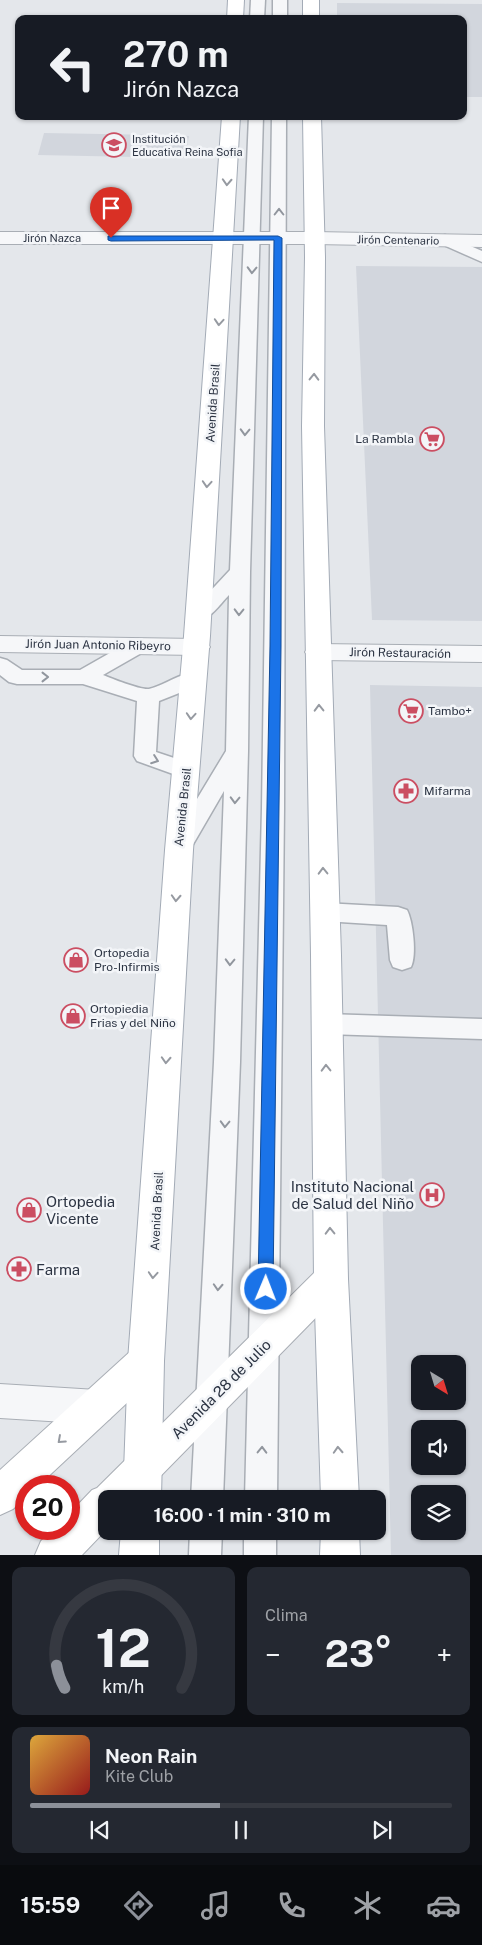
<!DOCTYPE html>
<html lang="es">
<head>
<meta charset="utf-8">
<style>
  body { margin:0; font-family:"Public Sans",sans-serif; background:#242831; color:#f1f3f6; height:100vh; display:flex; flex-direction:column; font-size:19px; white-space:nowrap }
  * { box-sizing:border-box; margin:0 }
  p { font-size:16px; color:#9ea1a6 }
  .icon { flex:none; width:28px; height:28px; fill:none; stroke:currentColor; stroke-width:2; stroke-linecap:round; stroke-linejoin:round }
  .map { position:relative; height:1555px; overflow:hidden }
  .drawer { display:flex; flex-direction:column; gap:12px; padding:12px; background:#0d0f14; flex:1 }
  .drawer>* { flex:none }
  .top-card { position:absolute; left:15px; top:15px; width:452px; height:105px; border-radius:10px; box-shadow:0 1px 4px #0004; background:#171b24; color:#f1f3f6; overflow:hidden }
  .needle { width:32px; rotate:142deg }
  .buttons { position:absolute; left:411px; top:1355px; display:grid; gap:10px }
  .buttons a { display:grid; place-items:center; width:55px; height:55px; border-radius:10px; background:#171b24; box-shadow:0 1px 4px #0004; font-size:25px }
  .speed { position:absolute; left:15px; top:1475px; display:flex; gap:10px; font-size:25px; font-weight:700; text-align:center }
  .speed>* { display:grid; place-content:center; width:65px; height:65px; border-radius:50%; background:#171b24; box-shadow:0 1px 4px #0004; line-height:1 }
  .speed .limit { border:8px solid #d22; background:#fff; color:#111 }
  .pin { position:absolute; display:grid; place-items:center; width:42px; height:42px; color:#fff; margin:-51px -21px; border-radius:50% 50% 50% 0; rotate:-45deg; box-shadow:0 0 5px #0007 }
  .pin .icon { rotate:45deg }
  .me { position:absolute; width:55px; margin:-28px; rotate:1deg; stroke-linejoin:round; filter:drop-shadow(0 0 4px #0008) }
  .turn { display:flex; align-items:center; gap:18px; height:105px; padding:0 25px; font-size:22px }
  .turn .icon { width:65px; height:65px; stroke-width:2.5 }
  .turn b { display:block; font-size:35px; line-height:42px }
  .big { font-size:38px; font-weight:700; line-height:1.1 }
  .drawer .tile { flex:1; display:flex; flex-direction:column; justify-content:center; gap:8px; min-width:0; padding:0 18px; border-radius:10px; background:#242831 }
  .drawer .dial { align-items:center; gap:0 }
  .dial svg { height:130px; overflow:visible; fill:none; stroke:#363941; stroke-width:7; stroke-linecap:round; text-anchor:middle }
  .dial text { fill:#f1f3f6; stroke:none }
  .song { display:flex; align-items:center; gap:15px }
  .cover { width:60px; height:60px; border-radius:8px; background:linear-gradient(135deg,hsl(40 70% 55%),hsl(0 70% 35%)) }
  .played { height:5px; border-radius:2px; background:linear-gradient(90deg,#8c9099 45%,#363941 45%) }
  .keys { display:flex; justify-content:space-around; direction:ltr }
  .heat { display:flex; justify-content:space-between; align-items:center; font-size:28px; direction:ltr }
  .drawer .tiles { flex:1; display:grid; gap:12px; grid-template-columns:1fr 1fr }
  .tile:last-child { grid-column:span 2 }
  .trip { position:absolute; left:98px; top:1490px; width:288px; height:50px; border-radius:10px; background:#171b24; box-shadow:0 1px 4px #0004; font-weight:700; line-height:50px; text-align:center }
  .dock { display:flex; height:80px; justify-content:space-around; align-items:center; background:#090b0e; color:#9ea1a6 }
  .dock .icon { width:35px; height:35px }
  .dock .selected { color:#8c9099 }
  .dock b { font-size:22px; color:#f1f3f6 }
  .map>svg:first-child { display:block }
  .built { fill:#d2d6dd; fill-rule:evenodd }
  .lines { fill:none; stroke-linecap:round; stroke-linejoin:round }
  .service-casing { stroke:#a9aeb5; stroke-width:3 }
  .minor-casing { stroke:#a9aeb5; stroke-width:2 }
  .secondary-casing { stroke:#a9aeb5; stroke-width:2 }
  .primary-casing { stroke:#a3abb6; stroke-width:2 }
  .service { fill:#f6f7f9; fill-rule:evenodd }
  .minor { fill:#f6f7f9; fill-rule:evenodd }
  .secondary { fill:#fff; fill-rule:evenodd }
  .primary { fill:#fff; fill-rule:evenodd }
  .oneway { stroke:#969aa1 }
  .oneway2 { stroke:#91969e }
  .route { fill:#1a73e8; stroke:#114b97 }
  .labels { text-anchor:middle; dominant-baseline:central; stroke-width:5; stroke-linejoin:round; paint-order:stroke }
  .far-poi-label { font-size:11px; fill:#2c3443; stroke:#f3f5f8; text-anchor:start }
  .far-street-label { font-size:11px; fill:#2c3443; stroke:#f3f5f8 }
  .street-label { font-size:12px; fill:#2c3443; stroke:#f3f5f8 }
  .poi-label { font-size:12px; fill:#2c3443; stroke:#f3f5f8; text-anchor:start }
  .near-poi-label { font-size:15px; fill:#2c3443; stroke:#f3f5f8; text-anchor:start }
  .near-street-label { font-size:15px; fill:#2c3443; stroke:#f3f5f8 }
</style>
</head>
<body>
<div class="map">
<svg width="482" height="1555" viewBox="0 0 482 1555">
  <rect width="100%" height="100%" fill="#e4e7eb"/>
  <!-- built -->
  <g class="built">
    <polygon points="337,3 482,4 482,97 464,97 464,19 337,19"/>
    <polygon points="44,133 160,135 189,136 185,158 38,155"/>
    <polygon points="356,266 482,267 482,621 372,620"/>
    <path d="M370 685 482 687V1555H391ZM420 1364H458V1401H420ZM420 1429H458V1466H420ZM420 1494H458V1531H420Z"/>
  </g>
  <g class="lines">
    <!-- service casing -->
    <g class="service-casing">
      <g id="service">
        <polygon points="251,0 265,0 264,19 250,19"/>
        <rect x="273" y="0" width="14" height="19"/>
        <path d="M249 116H263L250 572 248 751 240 1062 223 1499H191L214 1062 224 791 188 853 180 856 172 853 168 847 226 751 229 595C218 606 208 624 191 620L188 615 230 570Z"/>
        <polygon points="272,116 286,116 284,808 277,1499 245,1499 262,808"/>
        <polygon points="445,235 482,251 482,262 439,243 437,240 439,237"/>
        <path d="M138 639 145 641 148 646 145 651 103 675C113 679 140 690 149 689 167 685 183 669 202 674L205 679 202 684 159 701 156 752 195 765 198 771 195 777 187 779 137 761 134 756 137 701 83 684H17L9 682 0 675V658L7 660 22 670H80L131 641Z"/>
        <path d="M324 903 398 907 407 910C413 921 417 956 411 967L402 970 393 967 390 960 387 925 324 921 315 918 312 912 315 906Z"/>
        <polygon points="326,1014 482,1019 482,1039 326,1034 317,1031 313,1024 317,1017"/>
        <polygon points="190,1531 222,1531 221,1555 189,1555"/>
        <rect x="244" y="1531" width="32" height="24"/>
      </g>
    </g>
    <!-- minor casing -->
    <g class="minor-casing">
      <g id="minor">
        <polygon points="0,232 314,232 482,235 482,247 314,244 0,244"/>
        <polygon points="0,636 197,639 206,641 210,647 206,653 197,655 0,652"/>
        <polygon points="318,644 482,646 482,662 318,660 309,658 305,652 309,646"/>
        <polygon points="0,1384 97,1390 110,1395 115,1407 110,1419 97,1424 0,1418"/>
      </g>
    </g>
    <!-- secondary casing -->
    <g class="secondary-casing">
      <g id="secondary">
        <polygon points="331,1263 343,1268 348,1279 343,1290 138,1499 106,1499 106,1530 82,1555 35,1555 41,1541 54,1529 69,1529 69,1514 92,1490 97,1488 319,1268"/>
        <polygon points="146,1344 159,1349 164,1361 159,1373 38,1486 26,1486 26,1497 13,1509 0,1515 0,1470 133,1349"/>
      </g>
    </g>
    <!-- primary casing -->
    <g class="primary-casing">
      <g id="primary">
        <polygon points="228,0 244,0 243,19 227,19"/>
        <rect x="303" y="0" width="16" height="19"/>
        <polygon points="222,116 240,116 210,636 193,850 164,1361 161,1499 123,1499 128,1361 165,850 184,636"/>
        <polygon points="303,116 321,116 325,257 324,426 341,955 348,1279 359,1499 321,1499 314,1279 311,955 302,426 305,257"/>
        <polygon points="121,1531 159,1531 159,1555 119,1555"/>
        <polygon points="321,1531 359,1531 360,1555 320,1555"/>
      </g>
    </g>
    <!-- service -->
    <use href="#service" class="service"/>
    <!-- minor -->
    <use href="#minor" class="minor"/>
    <!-- secondary -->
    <use href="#secondary" class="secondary"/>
    <!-- primary -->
    <use href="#primary" class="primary"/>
  </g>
  <!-- one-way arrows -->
  <defs><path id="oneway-chevron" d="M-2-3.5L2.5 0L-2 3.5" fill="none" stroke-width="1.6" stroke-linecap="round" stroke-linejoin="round" transform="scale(1.25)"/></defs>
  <g class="oneway">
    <use href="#oneway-chevron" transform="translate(227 182) rotate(93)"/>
    <use href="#oneway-chevron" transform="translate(219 322) rotate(94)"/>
    <use href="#oneway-chevron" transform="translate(314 377) rotate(-89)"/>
    <use href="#oneway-chevron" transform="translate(207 484) rotate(94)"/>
    <use href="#oneway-chevron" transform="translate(319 708) rotate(-91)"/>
    <use href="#oneway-chevron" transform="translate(191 716) rotate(94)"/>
    <use href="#oneway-chevron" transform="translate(323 871) rotate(-91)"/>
    <use href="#oneway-chevron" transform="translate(176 898) rotate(93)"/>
    <use href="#oneway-chevron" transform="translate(166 1060) rotate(93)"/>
    <use href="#oneway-chevron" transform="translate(326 1068) rotate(-91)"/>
    <use href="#oneway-chevron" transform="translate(330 1231) rotate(-91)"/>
    <use href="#oneway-chevron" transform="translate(153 1275) rotate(94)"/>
    <use href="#oneway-chevron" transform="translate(61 1440) rotate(138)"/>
    <use href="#oneway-chevron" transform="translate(338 1450) rotate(-93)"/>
  </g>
  <g class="oneway2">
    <use href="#oneway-chevron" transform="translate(279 212) rotate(-90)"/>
    <use href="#oneway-chevron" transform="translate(252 270) rotate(92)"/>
    <use href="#oneway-chevron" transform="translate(245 432) rotate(92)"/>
    <use href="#oneway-chevron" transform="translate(239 612) rotate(91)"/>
    <use href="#oneway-chevron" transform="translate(45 677)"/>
    <use href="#oneway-chevron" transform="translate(155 760) rotate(20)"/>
    <use href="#oneway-chevron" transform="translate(235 800) rotate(92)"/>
    <use href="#oneway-chevron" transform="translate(230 962) rotate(92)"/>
    <use href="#oneway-chevron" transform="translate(225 1124) rotate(92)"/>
    <use href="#oneway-chevron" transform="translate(218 1287) rotate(93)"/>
    <use href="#oneway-chevron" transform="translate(262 1450) rotate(-89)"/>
  </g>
  <!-- route -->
  <polygon class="route" points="108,236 278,236 282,238 281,646 273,1289 271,1294 266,1296 261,1294 258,1289 270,646 274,240 111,241 108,240"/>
  <!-- icons -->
  <defs>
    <g id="school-ring" transform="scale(1.25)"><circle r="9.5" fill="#f3f5f8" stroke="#cb4e62" stroke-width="1.5"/><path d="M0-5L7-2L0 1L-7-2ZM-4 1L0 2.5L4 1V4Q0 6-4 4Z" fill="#cb4e62"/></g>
    <g id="supermarket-ring" transform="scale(1.25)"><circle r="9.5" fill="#f3f5f8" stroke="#cb4e62" stroke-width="1.5"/><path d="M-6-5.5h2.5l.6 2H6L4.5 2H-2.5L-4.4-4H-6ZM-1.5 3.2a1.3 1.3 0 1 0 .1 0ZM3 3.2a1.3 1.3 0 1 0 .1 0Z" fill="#cb4e62"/></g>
    <g id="pharmacy-ring" transform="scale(1.25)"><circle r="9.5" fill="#f3f5f8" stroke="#cb4e62" stroke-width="1.5"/><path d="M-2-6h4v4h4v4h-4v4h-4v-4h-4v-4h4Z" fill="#cb4e62"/></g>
    <g id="shop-ring" transform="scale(1.25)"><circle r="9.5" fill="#f3f5f8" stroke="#cb4e62" stroke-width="1.5"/><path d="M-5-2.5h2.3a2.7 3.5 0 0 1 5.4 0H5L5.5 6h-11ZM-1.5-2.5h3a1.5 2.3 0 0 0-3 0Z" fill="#cb4e62"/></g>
    <g id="hospital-ring" transform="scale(1.25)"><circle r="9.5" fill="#f3f5f8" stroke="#cb4e62" stroke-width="1.5"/><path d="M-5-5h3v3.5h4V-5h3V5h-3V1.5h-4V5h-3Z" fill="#cb4e62"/></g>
  </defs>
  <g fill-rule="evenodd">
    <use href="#school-ring" x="114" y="145"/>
    <use href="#supermarket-ring" x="432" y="439"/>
    <use href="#supermarket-ring" x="411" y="711"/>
    <use href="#pharmacy-ring" x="406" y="791"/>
    <use href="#shop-ring" x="76" y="960"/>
    <use href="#shop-ring" x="73" y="1016"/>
    <use href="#hospital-ring" x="432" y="1195"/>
    <use href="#shop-ring" x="29" y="1210"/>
    <use href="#pharmacy-ring" x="19" y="1269"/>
  </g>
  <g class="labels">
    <!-- far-poi labels -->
    <g class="far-poi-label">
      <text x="132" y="139">Institución<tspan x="132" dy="13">Educativa Reina Sofia</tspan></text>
    </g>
    <!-- far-street labels -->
    <g class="far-street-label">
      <text x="52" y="238">Jirón Nazca</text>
      <text transform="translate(398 240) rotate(1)">Jirón Centenario</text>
    </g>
    <!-- street labels -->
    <g class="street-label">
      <text transform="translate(213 403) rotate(-86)">Avenida Brasil</text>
      <text transform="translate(98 645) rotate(1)">Jirón Juan Antonio Ribeyro</text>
      <text transform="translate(400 653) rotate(1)">Jirón Restauración</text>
      <text transform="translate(183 807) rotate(-84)">Avenida Brasil</text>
      <text transform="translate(157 1211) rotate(-87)">Avenida Brasil</text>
    </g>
    <!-- poi labels -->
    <g class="poi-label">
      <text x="414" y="439" text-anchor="end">La Rambla</text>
      <text x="428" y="711">Tambo+</text>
      <text x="424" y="791">Mifarma</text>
      <text x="94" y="953">Ortopedia<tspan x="94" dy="14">Pro-Infirmis</tspan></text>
      <text x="90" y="1009">Ortopiedia<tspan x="90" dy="14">Frias y del Niño</tspan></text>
    </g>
    <!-- near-poi labels -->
    <g class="near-poi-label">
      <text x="414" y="1186" text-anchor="end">Instituto Nacional<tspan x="414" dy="17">de Salud del Niño</tspan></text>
      <text x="46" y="1201">Ortopedia<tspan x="46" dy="17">Vicente</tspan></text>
      <text x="36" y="1269">Farma</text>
    </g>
    <!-- near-street labels -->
    <g class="near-street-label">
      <text transform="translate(221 1389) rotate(-45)">Avenida 28 de Julio</text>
    </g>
  </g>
</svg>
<div class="buttons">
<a><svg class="needle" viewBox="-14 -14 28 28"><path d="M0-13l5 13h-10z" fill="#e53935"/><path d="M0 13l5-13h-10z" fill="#9ea1a6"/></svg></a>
<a><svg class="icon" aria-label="sound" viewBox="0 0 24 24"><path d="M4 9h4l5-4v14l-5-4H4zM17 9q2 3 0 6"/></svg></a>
<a><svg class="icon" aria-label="layers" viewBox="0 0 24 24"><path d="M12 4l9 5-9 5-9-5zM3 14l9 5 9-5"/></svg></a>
</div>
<div class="speed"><div class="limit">20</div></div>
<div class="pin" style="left:111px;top:238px;background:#d93025"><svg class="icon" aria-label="arrive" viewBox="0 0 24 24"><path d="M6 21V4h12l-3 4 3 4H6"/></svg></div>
<svg class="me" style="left:266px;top:1289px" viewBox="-20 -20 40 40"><circle r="17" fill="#1a73e8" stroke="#fff" stroke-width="3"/><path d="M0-11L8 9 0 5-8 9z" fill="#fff"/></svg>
<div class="trip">16:00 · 1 min · 310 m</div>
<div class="top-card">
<div class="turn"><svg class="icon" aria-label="left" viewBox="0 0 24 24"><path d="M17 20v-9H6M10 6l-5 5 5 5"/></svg><div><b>270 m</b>Jirón Nazca</div></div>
</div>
</div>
<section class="drawer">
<div class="tiles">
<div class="tile dial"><svg viewBox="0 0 100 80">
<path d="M14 69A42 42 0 1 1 86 69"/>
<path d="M14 69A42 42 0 0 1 9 55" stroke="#8c9099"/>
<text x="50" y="56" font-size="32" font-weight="700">12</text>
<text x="50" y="72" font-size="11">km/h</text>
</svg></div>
<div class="tile"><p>Clima</p>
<div class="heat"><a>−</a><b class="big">23°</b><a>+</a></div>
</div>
<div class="tile">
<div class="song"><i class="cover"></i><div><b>Neon Rain</b><p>Kite Club</p></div></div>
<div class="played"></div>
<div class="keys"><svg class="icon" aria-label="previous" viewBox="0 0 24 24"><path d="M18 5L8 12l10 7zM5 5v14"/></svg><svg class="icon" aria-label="pause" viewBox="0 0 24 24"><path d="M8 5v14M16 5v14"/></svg><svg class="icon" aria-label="next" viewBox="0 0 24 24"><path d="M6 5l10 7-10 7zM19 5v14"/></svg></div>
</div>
</div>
</section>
<nav class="dock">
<b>15:59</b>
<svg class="icon selected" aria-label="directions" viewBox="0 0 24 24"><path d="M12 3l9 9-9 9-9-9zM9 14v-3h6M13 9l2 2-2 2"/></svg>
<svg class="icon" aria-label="music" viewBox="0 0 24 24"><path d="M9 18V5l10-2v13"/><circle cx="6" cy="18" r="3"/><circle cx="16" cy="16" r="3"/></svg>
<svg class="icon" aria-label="phone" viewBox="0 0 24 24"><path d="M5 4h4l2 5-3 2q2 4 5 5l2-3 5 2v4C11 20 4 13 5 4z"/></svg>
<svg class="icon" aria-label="climate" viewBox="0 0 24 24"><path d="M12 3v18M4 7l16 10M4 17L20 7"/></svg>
<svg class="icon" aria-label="car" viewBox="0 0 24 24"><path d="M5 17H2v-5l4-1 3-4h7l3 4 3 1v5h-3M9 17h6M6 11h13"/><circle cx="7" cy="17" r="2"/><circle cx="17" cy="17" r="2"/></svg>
</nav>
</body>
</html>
